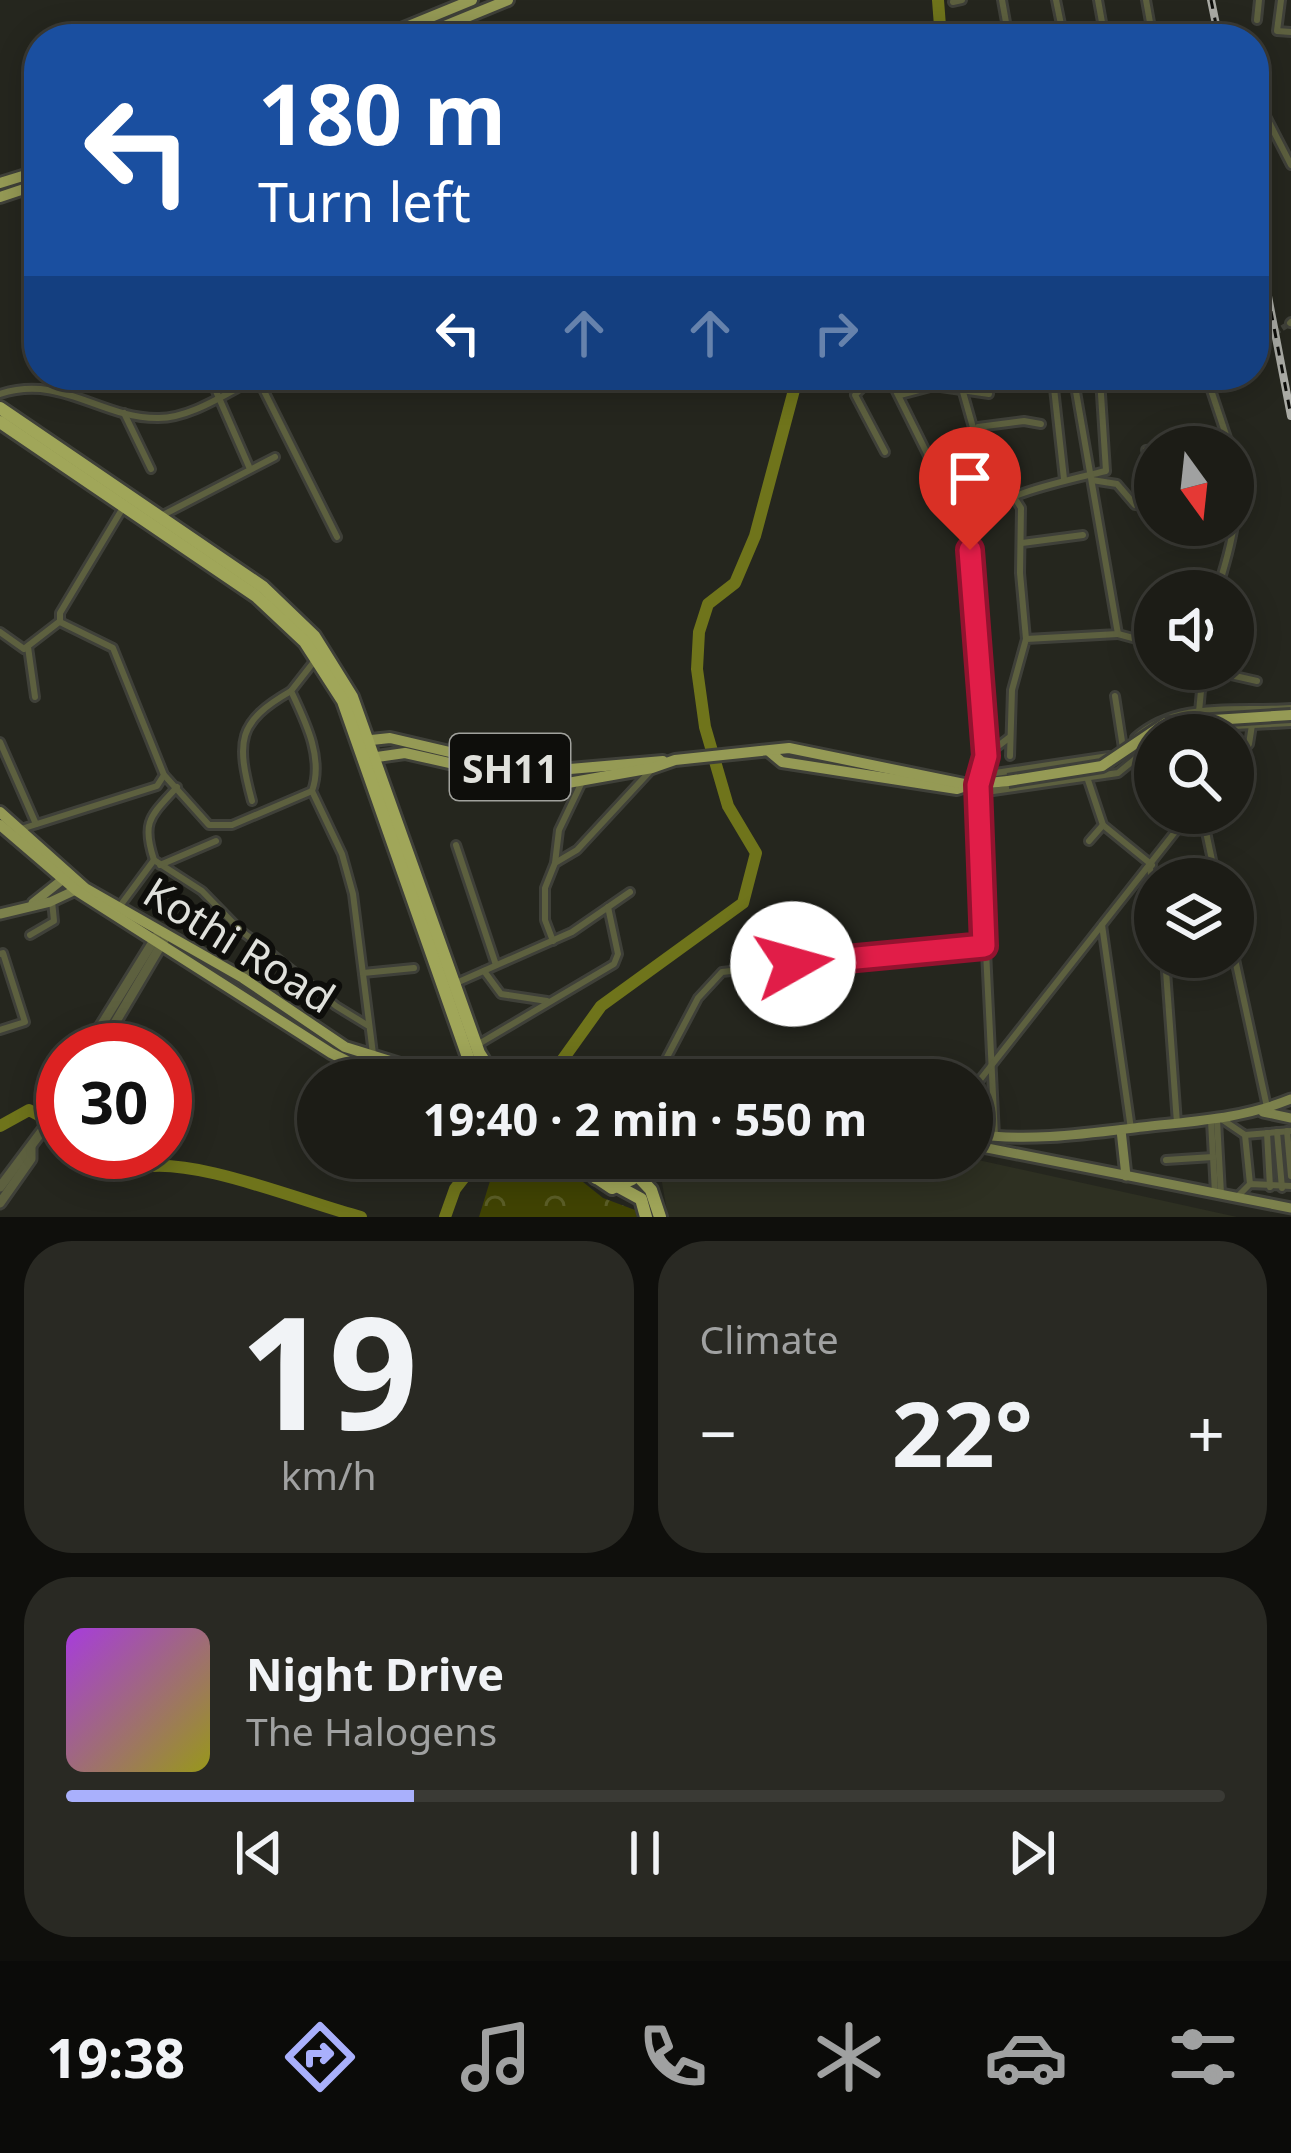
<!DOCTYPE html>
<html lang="en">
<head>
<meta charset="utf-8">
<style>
  body { margin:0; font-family:"Noto Sans",sans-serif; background:#292923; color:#f1f3f6; height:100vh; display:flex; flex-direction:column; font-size:45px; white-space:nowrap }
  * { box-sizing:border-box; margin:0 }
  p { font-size:39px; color:#a0a1a1 }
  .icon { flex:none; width:66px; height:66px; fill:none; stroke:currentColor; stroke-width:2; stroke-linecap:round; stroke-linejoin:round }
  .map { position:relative; height:1217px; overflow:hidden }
  .drawer { display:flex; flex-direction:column; gap:24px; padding:24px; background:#0f0f0c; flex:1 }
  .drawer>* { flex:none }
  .hud { position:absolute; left:24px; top:24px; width:1245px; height:366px; border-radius:48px; box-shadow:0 6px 30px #0003,0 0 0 3px #3a3a35; background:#1a4fa0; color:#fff; overflow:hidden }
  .needle { width:78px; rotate:165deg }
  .controls { position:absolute; left:1134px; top:426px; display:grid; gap:24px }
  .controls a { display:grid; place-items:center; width:120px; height:120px; border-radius:50%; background:#1c1c16; box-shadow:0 6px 30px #0003,0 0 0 3px #3a3a35; font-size:60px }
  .speed { position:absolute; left:36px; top:1023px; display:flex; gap:24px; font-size:60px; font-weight:700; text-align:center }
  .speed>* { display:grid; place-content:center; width:156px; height:156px; border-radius:50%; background:#1c1c16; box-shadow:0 6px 30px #0003,0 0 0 3px #3a3a35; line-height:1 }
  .speed .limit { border:18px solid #d22; background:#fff; color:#111 }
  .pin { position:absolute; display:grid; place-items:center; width:102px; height:102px; color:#fff; margin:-123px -51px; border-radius:50% 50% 50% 0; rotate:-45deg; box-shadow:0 0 12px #0007 }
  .pin .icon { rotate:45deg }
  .me { position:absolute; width:132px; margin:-66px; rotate:83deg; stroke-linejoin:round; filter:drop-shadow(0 0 9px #0008) }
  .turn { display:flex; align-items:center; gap:42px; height:252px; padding:0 36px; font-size:54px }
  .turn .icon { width:156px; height:156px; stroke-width:2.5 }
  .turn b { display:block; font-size:84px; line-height:102px }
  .lanes { display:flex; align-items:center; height:114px; padding:0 36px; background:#0003; justify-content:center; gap:60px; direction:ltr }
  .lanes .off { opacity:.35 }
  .big { font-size:90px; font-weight:700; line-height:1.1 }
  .drawer .widget { flex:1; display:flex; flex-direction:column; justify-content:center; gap:18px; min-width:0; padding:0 42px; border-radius:48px; background:#292923 }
  .drawer .dial { align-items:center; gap:0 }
  .dial b { font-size:156px; line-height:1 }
  .song { display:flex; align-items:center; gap:36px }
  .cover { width:144px; height:144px; border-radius:18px; background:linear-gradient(135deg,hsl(280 70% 55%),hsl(60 70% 35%)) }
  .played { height:12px; border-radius:6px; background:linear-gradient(90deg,#a9b0fc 30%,#3a3a35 30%) }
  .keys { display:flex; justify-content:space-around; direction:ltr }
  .heat { display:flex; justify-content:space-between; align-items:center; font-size:66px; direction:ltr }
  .drawer .tiles { flex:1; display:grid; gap:24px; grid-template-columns:1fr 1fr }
  .widget:last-child { grid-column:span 2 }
  .trip { position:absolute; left:297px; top:1059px; width:696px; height:120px; border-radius:60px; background:#1c1c16; box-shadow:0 6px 30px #0003,0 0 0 3px #3a3a35; font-weight:700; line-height:120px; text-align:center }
  .menu { display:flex; height:192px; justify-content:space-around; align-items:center; background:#0b0b09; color:#a0a1a1 }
  .menu .icon { width:84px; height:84px }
  .menu .current { color:#a9b0fc }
  .menu b { font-size:54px; color:#f1f3f6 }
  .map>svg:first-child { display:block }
  .built { fill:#2e3022 }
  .park { fill:url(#park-crowns) }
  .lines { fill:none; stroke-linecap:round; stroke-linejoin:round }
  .river { stroke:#6f741b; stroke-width:12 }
  .minor-tunnel { stroke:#41423a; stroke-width:6; stroke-dasharray:6 3; stroke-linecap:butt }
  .minor-casing { stroke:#3f4039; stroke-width:12 }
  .tertiary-casing { stroke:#3f4039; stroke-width:15 }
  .secondary-casing { stroke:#3f4039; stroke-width:15 }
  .primary-casing { stroke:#3f4039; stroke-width:16 }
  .trunk-casing { stroke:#3f4039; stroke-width:18 }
  .minor { stroke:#5d603f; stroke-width:6 }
  .tertiary { stroke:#5d603f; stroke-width:9 }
  .secondary { stroke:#7c814c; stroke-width:9 }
  .primary { stroke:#959a55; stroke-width:10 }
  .trunk { stroke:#a0a659; stroke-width:12 }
  .rail-casing { stroke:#aaaba5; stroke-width:8 }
  .rail { stroke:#0e0e0b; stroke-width:3; stroke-dasharray:9; stroke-linecap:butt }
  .primary-bridge-casing { stroke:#3f4039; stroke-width:16; stroke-linecap:butt }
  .primary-bridge { stroke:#959a55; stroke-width:10 }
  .route-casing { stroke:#92132f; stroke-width:30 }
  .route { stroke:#e11d48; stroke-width:21 }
  .labels { text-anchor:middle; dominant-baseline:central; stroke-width:12; stroke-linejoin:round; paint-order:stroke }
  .shield { fill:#0e0e0b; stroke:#a1a29d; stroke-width:3 }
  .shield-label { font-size:39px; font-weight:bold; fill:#e0e1dc }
  .street-label { font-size:42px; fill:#e0e1dc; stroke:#0e0e0b }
</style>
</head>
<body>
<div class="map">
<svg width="1291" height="1217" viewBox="0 0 1291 1217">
  <defs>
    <pattern id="park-crowns" width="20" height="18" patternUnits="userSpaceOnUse" patternTransform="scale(3)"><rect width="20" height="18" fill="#404303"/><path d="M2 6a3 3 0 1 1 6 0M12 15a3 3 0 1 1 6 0" fill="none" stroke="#5b5e27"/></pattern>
  </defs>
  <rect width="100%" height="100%" fill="#25261e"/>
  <!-- built -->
  <polygon class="built" points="748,1158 969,1158 1237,1217 668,1217 660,1171"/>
  <!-- park -->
  <polygon class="park" points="515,1158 553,1158 603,1198 635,1210 637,1217 479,1217 490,1181"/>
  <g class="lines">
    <!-- river -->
    <g class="river">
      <polyline points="938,0 941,39"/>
      <polyline points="548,1080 601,1006 743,903 756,853 728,806 705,727 697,669 699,632 708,604 735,583 755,536 798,375"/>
      <polyline points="0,1126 29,1110 63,1128"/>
      <path d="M114 1152 138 1168C192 1155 305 1203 361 1217"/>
      <polyline points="445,1217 455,1189 479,1158"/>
    </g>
    <!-- minor-tunnel -->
    <polyline class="minor-tunnel" points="1267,338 1290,323"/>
    <!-- minor casing -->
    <g class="minor-casing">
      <g id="minor">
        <polyline points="1002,0 1009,39"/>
        <polyline points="1056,0 1064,39"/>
        <polyline points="1098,0 1105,39"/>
        <polyline points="1146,0 1153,39"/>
        <polyline points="1281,0 1277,31 1291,32"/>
        <polyline points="953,2 962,0"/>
        <polyline points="1257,20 1259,0"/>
        <polyline points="1254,93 1291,165"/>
        <polyline points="1290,323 1291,322"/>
        <polyline points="1254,345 1267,338"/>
        <polyline points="209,375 250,469"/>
        <polyline points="875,375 855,395 885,452"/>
        <polyline points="888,375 969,538 985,756 978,786 995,1136"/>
        <path d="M1048 375C1076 389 1126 377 1158 375"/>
        <polyline points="1206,375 1230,447"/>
        <polyline points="257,377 337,537"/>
        <polyline points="1053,379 1064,479"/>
        <polyline points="963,392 974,431"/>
        <path d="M0 394C61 374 100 418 157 418 192 419 232 389 263 375"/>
        <polyline points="900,395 934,386 989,394"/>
        <polyline points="124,413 151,469"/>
        <polyline points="1174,447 1229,441"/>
        <polyline points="1146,450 1155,449"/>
        <polyline points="1092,480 1117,484 1135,505 1155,505"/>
        <polyline points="1014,497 1021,508 1020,573 1026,639"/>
        <path d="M1001 502C983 486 981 457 975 435L978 427 1024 421 1041 424"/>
        <polyline points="161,516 275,457"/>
        <path d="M962 524C1005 493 1056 483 1106 471L1100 379"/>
        <polyline points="1022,543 1083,535"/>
        <path d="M1217 591C1232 544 1241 509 1233 460"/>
        <polyline points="0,632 24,649 59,622"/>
        <polyline points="1118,634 1155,644"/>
        <polyline points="28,647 35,697"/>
        <path d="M316 659 291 691C305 721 324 758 312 791L342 854 353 894 375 1070"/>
        <polyline points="1204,669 1257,681"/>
        <polyline points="1115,696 1123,748"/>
        <polyline points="1199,712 1203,669"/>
        <polyline points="1169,735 1197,728 1291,723"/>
        <path d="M1135 738C1177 700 1237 712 1291 708"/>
        <polyline points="0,742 36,824"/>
        <polyline points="985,756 1010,737"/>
        <polyline points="1010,756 1012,690 1026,639 1118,634 1074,380"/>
        <polyline points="1233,763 1249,744 1252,725"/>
        <polyline points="982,775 1109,756"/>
        <polyline points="165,776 209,825 232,825 312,791"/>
        <polyline points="1088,780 1103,825 1152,865"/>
        <path d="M177 787C151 816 141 821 154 860L202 891 241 931 264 948 243 978"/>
        <polyline points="979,793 1118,773 1155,743"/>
        <path d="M252 801C236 741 237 722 291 691"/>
        <polyline points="1202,813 1216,879"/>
        <polyline points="18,830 157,786 164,775 113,648 60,622 60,613 124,506"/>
        <polyline points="1089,841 1103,825"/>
        <polyline points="456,845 496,965"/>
        <polyline points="555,863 559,830 582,782"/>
        <polyline points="160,865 216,841"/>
        <polyline points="1150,868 1155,899"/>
        <polyline points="120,906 154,860"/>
        <polyline points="1102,925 1131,1129"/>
        <polyline points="30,935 54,921 52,901"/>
        <polyline points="553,941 545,920 545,888 555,863 577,850 653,768"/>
        <polyline points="264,948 336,1006 367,1025"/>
        <polyline points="1233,950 1267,1107"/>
        <polyline points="0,954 3,953 25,1022 0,1030"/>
        <polyline points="1165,957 1177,1123"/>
        <polyline points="484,971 501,994 547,1001"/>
        <polyline points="363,973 414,968"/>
        <polyline points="454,984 572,932 630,892"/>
        <polyline points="477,1045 614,964 618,954 608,907"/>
        <polyline points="873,1079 874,1080"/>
        <polyline points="655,1080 698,998 722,972 922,949 984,945"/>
        <polyline points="972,1090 1190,813"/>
        <polyline points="1217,1120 1221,1194"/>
        <polyline points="1223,1120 1245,1135 1291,1131"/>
        <polyline points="1211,1121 1215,1193"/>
        <polyline points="1287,1131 1291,1176"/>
        <polyline points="1277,1132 1282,1188"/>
        <polyline points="1267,1133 1270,1187"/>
        <polyline points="1245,1135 1250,1184"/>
        <polyline points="1166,1160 1213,1157"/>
        <polyline points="1237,1197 1250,1184 1291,1186"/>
      </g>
    </g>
    <!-- tertiary casing -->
    <g class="tertiary-casing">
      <g id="tertiary">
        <polyline points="86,1050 156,937"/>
        <polyline points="99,1050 164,940"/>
        <polyline points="0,1187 45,1127 63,1089"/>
        <polyline points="0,1203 31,1159 31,1147"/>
      </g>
    </g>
    <!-- secondary casing -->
    <g class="secondary-casing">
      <g id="secondary">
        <polyline points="33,903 67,876"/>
        <polyline points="0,914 50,902 80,888"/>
        <polyline points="1263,1112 1291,1118"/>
        <polyline points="1121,1130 1126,1176"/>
        <path d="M972 1134C1030 1142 1084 1134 1142 1127 1194 1121 1242 1119 1291 1099"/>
        <polyline points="972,1145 1291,1208"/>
        <polyline points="637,1166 678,1158"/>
      </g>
    </g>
    <!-- primary casing -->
    <g class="primary-casing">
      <g id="primary">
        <polyline points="377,39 472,0"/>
        <polyline points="413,39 508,0"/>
        <polyline points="0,183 39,171"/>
        <polyline points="0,197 39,184"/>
        <polyline points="362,741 390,738 535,772 663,761"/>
        <polyline points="770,752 782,762 957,789 969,785"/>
        <polyline points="370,758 405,753 551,786 652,768 675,760 789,748 969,785 1008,781"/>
        <polyline points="0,812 85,888 243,978 345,1047 403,1065 474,1072"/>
        <polyline points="0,825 77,891 331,1053 361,1068 401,1080"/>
      </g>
    </g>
    <!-- trunk casing -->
    <g class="trunk-casing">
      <g id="trunk">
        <polyline points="0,408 263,587 314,636 352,697 479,1053 496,1080"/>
        <polyline points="0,422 256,596 305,642 343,701 476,1080"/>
        <polyline points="577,1158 596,1178"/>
        <polyline points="594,1158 597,1178 612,1188 632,1179 635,1158"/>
        <polyline points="635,1173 651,1190 660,1217"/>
        <polyline points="619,1187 641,1199 646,1217"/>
      </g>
    </g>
    <!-- minor -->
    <use href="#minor" class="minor"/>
    <!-- tertiary -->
    <use href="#tertiary" class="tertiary"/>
    <!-- secondary -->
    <use href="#secondary" class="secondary"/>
    <!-- primary -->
    <use href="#primary" class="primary"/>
    <!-- trunk -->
    <use href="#trunk" class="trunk"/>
    <!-- rail casing -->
    <g class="rail-casing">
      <g id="rail">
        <polyline points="1211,0 1219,39"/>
        <polyline points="1254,223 1291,416"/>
      </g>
    </g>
    <!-- rail -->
    <use href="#rail" class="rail"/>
    <!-- primary-bridge casing -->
    <g class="primary-bridge-casing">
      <polyline id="primary-bridge" points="1008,781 1102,766 1166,723 1291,715"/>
    </g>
    <!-- primary-bridge -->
    <use href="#primary-bridge" class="primary-bridge"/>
  </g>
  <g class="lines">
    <!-- route casing -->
    <g class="route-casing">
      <polyline id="route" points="793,964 984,946 978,785 986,756 970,550"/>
    </g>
    <!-- route -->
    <use href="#route" class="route"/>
  </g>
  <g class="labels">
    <!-- shield labels -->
    <rect class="shield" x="450" y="734" width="120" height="66" rx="9"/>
    <g class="shield-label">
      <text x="510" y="767">SH11</text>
    </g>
    <!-- street labels -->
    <g class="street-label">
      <text transform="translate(240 944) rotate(32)">Kothi Road</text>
    </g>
  </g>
</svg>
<div class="controls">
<a><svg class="needle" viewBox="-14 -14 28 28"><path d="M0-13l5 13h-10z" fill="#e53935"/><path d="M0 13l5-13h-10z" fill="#a0a1a1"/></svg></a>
<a><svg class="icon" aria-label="sound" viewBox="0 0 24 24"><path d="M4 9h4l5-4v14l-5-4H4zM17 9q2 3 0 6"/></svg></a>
<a><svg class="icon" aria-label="search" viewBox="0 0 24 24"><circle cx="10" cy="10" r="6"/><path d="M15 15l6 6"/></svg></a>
<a><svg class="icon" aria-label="layers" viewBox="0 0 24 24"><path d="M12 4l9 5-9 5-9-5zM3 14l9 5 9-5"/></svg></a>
</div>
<div class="speed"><div class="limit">30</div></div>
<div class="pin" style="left:970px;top:550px;background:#d93025"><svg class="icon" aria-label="arrive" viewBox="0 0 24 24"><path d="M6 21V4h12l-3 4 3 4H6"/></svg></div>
<svg class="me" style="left:793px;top:964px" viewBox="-20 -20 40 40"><circle r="19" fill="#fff"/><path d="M0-13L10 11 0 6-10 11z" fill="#e11d48"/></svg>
<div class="trip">19:40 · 2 min · 550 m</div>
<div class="hud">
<div class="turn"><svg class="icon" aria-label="left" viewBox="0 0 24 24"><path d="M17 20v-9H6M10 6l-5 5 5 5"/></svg><div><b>180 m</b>Turn left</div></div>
<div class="lanes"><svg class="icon" aria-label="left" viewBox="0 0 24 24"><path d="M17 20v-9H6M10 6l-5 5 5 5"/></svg><svg class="icon off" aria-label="ahead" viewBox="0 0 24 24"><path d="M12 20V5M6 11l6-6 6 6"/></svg><svg class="icon off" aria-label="ahead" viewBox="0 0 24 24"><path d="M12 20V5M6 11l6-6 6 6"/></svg><svg class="icon off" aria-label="right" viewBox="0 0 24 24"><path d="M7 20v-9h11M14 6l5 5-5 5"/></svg></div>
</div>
</div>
<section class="drawer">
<div class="tiles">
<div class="widget dial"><b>19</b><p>km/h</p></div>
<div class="widget"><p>Climate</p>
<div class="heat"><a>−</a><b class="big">22°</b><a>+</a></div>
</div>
<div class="widget">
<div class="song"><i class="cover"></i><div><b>Night Drive</b><p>The Halogens</p></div></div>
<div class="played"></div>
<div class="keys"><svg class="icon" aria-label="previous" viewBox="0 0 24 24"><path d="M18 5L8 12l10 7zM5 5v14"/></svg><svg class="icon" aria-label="pause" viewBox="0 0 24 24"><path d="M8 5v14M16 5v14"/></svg><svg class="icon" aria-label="next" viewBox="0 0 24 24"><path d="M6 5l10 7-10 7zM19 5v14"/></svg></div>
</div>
</div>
</section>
<nav class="menu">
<b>19:38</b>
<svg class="icon current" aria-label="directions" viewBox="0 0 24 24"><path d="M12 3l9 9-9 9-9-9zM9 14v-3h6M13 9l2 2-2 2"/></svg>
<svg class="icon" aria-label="music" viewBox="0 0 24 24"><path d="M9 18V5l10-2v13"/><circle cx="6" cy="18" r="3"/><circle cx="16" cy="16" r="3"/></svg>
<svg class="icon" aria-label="phone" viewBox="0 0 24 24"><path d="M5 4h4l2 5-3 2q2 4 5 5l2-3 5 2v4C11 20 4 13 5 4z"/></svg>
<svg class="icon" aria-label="climate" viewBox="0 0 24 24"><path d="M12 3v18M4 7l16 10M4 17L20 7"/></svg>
<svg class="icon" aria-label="car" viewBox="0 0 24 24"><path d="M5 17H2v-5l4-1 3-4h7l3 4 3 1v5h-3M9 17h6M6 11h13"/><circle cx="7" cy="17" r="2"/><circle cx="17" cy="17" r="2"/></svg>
<svg class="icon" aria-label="filters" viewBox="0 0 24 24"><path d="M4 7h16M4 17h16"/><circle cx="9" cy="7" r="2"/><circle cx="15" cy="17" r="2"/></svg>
</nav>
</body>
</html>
